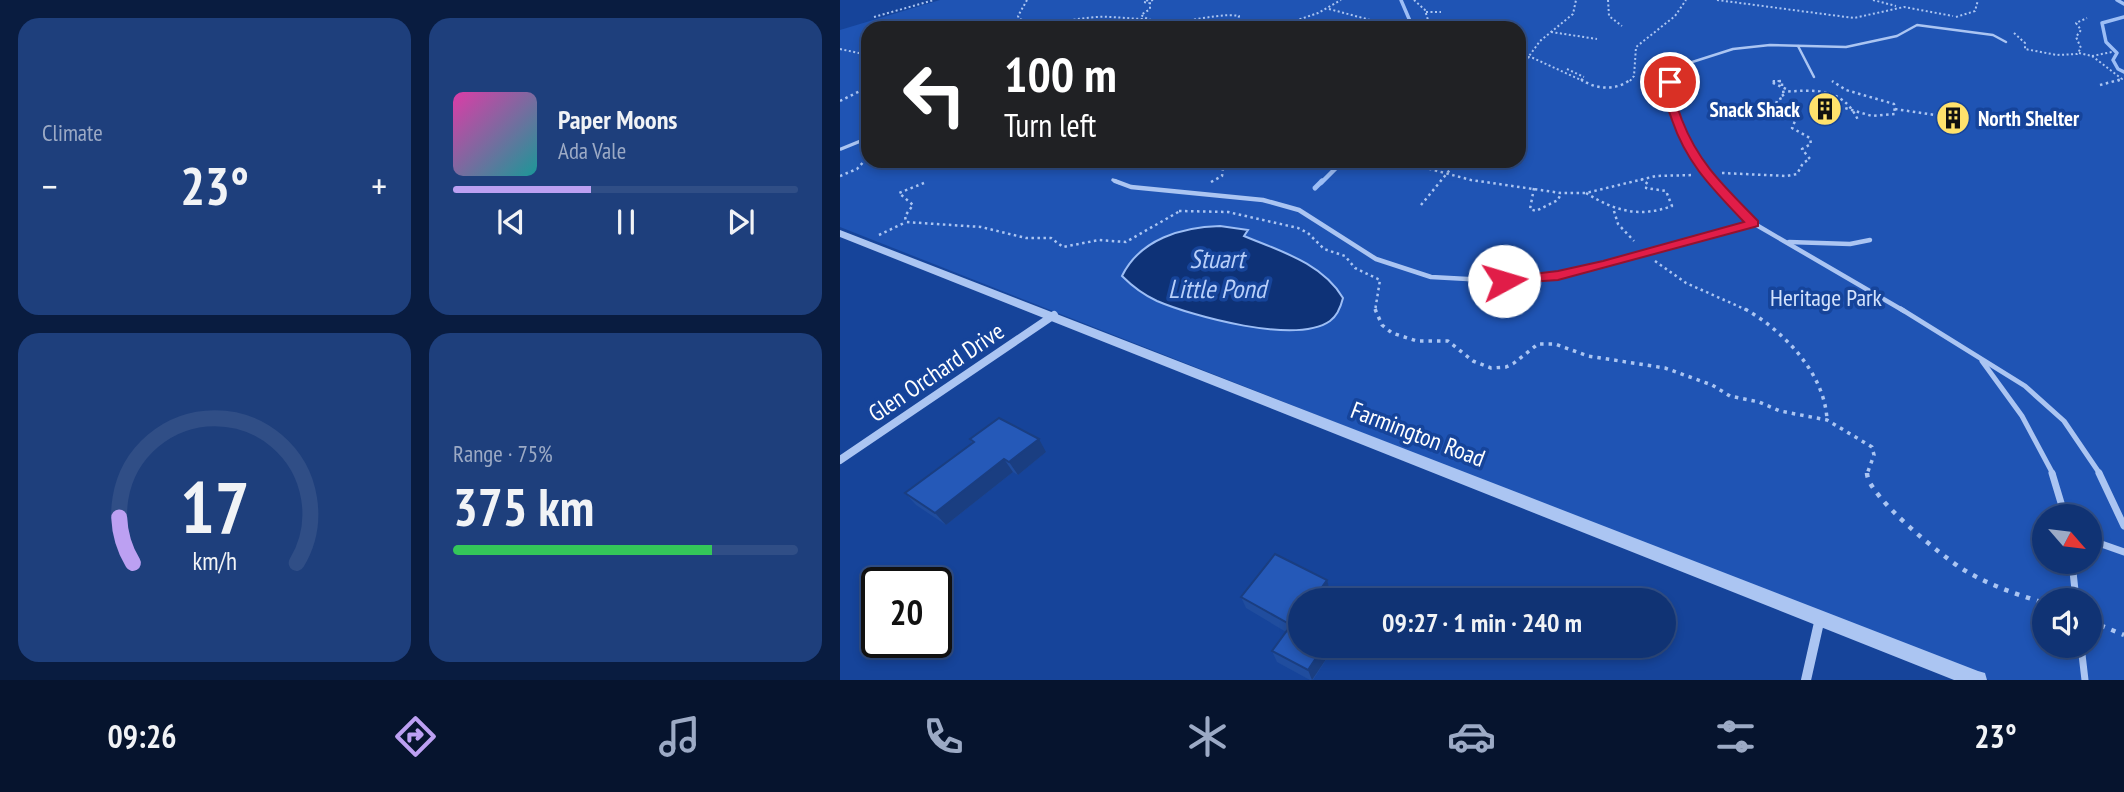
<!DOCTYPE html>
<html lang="en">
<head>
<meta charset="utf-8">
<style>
  body { margin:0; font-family:"PT Sans Narrow",sans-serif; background:#1e3f7c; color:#f1f3f6; height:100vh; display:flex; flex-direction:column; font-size:26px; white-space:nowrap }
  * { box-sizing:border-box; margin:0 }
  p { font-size:23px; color:#9caac5 }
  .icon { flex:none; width:38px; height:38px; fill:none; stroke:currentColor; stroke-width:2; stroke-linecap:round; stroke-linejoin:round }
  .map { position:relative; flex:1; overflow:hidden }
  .sheet { display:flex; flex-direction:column; gap:18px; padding:18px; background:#091c40; width:840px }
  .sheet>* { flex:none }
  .banner { position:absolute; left:21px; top:21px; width:665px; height:147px; border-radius:21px; box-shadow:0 4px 10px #0003,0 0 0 2px #304e86; background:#202124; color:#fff; overflow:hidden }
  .needle { width:46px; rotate:118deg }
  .fabs { position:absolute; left:1192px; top:504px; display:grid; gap:14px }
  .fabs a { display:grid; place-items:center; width:70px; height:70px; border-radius:50%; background:#103374; box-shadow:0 4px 10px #0003,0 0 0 2px #304e86; font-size:35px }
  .speed { position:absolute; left:21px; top:567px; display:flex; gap:14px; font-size:35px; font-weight:700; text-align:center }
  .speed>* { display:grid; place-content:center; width:91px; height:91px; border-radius:50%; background:#103374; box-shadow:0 4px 10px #0003,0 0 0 2px #304e86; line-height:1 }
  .speed .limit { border:4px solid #111; border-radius:10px; background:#fff; color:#111 }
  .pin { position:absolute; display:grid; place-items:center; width:60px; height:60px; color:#fff; margin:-30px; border:4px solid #fff; border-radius:50%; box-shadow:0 2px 7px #0007 }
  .me { position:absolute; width:77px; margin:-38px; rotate:84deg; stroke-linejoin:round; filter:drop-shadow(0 0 5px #0008) }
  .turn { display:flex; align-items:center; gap:24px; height:147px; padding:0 28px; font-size:32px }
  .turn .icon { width:91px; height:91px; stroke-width:2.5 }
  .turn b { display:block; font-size:49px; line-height:60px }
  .big { font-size:52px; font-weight:600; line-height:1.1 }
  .sheet .tile { flex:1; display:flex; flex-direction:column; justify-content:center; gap:10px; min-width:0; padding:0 24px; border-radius:21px; background:#1e3f7c }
  .sheet .dial { align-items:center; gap:0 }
  .dial svg { height:182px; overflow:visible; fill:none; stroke:#304e86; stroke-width:7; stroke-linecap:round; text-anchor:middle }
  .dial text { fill:#f1f3f6; stroke:none }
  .song { display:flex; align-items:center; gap:21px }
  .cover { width:84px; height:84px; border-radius:10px; background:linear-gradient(135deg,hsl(320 70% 55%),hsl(180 70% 35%)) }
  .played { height:7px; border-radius:4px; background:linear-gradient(90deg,#bca0f2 40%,#304e86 40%) }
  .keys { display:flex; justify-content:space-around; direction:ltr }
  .heat { display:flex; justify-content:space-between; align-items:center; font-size:38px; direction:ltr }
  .charge { height:10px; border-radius:5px; background:linear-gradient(90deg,#34c759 75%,#304e86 0) }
  .sheet .tiles { flex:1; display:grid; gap:18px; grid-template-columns:repeat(2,1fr) }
  .trip { position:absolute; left:448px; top:588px; width:388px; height:70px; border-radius:35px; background:#103374; box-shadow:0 4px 10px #0003,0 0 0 2px #304e86; font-weight:600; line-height:70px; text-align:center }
  .tab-bar { display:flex; height:112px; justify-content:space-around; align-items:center; background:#06142e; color:#9caac5 }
  .tab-bar .icon { width:49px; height:49px }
  .tab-bar .on { color:#bca0f2 }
  .tab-bar b { font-size:32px; color:#f1f3f6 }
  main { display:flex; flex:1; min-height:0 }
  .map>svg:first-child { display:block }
  .green { fill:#1f54b4; fill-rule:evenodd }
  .water { fill:#0e3277; stroke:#9dbef5; stroke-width:2 }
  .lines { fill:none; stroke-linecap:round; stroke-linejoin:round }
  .stream-far2 { stroke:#9dbef5; stroke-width:3.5 }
  .stream-far1 { stroke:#9dbef5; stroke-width:4.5 }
  .stream { stroke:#9dbef5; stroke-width:5 }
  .path-far3 { stroke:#abc5f2; stroke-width:2; stroke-dasharray:2 2.5; stroke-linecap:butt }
  .path-far2 { stroke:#abc5f2; stroke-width:2.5; stroke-dasharray:2.5 3.5; stroke-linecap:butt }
  .path-far1 { stroke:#abc5f2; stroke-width:3.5; stroke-dasharray:3.5 5; stroke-linecap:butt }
  .path { stroke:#abc5f2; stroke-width:4.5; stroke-dasharray:4.5 7; stroke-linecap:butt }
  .service-far4 { stroke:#abc5f2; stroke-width:2.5 }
  .service-far3 { stroke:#abc5f2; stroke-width:3.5 }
  .service-far2 { stroke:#abc5f2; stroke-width:4.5 }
  .service-far1 { stroke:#abc5f2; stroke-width:5 }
  .service { stroke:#abc5f2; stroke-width:7 }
  .minor-far1 { stroke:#abc5f2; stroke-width:8 }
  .minor { stroke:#abc5f2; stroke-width:10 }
  .tertiary { fill:#abc5f2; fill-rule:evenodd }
  .wall { fill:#204d9e }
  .shaded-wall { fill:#1a3e81 }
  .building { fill:#2559b8; stroke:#1a3e81; stroke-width:2 }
  .route { fill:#e11d48; stroke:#92132f; stroke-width:2 }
  .labels { text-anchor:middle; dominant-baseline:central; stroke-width:7; stroke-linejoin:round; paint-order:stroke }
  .far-poi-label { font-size:21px; font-weight:bold; fill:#fff; stroke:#16449a; text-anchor:end }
  .park-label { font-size:24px; fill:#d3e2fc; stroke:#16449a }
  .street-label { font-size:24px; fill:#fff; stroke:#16449a }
  .water-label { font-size:26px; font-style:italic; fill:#b8cff9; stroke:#16449a }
</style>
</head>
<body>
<main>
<section class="sheet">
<div class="tiles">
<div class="tile"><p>Climate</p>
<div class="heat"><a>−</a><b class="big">23°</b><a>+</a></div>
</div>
<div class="tile">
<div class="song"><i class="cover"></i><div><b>Paper Moons</b><p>Ada Vale</p></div></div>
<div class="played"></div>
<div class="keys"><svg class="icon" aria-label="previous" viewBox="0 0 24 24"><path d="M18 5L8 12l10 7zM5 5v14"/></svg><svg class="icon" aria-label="pause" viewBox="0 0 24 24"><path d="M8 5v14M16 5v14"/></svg><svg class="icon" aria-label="next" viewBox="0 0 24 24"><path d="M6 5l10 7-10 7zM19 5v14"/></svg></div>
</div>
<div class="tile dial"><svg viewBox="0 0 100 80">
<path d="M14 69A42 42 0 1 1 86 69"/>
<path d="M14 69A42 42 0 0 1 8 49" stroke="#bca0f2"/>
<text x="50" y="56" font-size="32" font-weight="700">17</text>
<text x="50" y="72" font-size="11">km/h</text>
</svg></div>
<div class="tile"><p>Range · 75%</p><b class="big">375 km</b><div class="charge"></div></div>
</div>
</section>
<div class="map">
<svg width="1284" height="680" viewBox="0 0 1284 680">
  <rect width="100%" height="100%" fill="#16449a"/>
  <!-- green -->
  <path class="green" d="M100 0H1284V680H1149L0 227V30ZM28 28H679V161H28ZM1204 516H1250V562H1204ZM1204 600H1250V646H1204Z"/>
  <!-- water -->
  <path class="water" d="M380 226 408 230 404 236C440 251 482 263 503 298 501 306 497 316 490 321 456 345 352 316 317 301 304 295 292 286 282 276 300 239 342 227 380 226Z"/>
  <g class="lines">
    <!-- stream-far2 -->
    <g class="stream-far2">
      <polyline points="561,0 573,28"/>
      <polyline points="1277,0 1284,4"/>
      <polyline points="1284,17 1262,23 1266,42 1277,53 1273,60 1278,69 1284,72"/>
    </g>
    <!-- stream-far1 -->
    <polyline class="stream-far1" points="481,183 503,161"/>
    <!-- stream -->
    <polyline class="stream" points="475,188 482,181"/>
    <!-- path-far3 -->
    <g class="path-far3">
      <path d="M187 0 178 16 179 19C206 27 229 19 256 17 273 16 289 19 306 19"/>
      <polyline points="308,0 304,2 309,3"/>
      <path d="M313 0 310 1V9L301 15C324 33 372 11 399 16L398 21 388 28"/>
      <polyline points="574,0 585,10 590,27"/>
      <polyline points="768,0 769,16 782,26"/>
      <polyline points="877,0 1014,18 1064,7 1113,16"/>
      <polyline points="1033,0 1056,6"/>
      <polyline points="489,9 553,26"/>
      <polyline points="586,12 601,12"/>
      <polyline points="34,17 94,0"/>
      <polyline points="1116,17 1135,11 1138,0"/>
      <polyline points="434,28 478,13 501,0"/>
      <polyline points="529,28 576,25 594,28"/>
      <polyline points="711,32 757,39"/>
      <polyline points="1174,33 1185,43 1185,49 1217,55 1237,54 1241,48 1236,37 1241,30 1236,23 1247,18"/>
      <polyline points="0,49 28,55"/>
      <polyline points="1239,53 1252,56 1282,79 1278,81"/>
      <polyline points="679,55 693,58 743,81"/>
      <polyline points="1252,56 1272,52"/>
      <polyline points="727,69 744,77"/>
      <polyline points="679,70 700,41 733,14 736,0"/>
      <polyline points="790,81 794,76 796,47 835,16 846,0"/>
      <polyline points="933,81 942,81"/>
    </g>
    <!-- path-far2 -->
    <g class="path-far2">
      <path d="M741 79C755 90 777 91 791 79"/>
      <polyline points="1260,85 1282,79"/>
      <polyline points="942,86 942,81 931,82 946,89"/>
      <polyline points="0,101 28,87"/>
      <polyline points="988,103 1032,116 1055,114 1054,104 1006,90 992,81"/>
      <polyline points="1055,109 1095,115"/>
      <polyline points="1107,110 1109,113"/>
      <polyline points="560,161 631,180 721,193 746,193 816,176 854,175"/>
      <path d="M882 173 947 176 957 174 963 163 970 159 962 149 971 144 970 138 952 128 955 121 936 106 937 100 944 97 941 92C973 90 1002 86 1018 120"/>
      <polyline points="0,176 17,169 26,159"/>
      <polyline points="371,182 382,176 383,168 396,161"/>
      <polyline points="84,183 59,193 73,205 65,216 66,222 141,227 186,238 211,238 223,247 259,240 286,242 340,211"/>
      <polyline points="694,188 690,209 696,211 718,200 721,193"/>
      <path d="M746 193C775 211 799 218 832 206L826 191 806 188 808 184 801 179"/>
      <polyline points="581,205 613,166"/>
      <polyline points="339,211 388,212 458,228 468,233 484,249 505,256 515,268 540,280 535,311"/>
      <polyline points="774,211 778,224 794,241"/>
      <polyline points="39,235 66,222"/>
      <polyline points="815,261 846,283 909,311"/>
    </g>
    <!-- path-far1 -->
    <g class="path-far1">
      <polyline points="535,309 542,325 552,333 577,341 608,341 633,361 651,368 666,367 674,363 698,344 715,344 748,356 825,368 872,385 890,396 919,402 940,411 987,420 1032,447 1034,455 1027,474"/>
      <path d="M905 309C944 331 985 374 987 420"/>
    </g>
    <!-- path -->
    <g class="path">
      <path d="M1027 473C1027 496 1103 557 1124 570 1149 585 1176 594 1204 603"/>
      <polyline points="1250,621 1284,635"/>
    </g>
    <!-- service-far4 -->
    <g class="service-far4">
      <polyline points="958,46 974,77"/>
      <polyline points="831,81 846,64 893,49 930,45 1006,47 1057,36 1077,25 1153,35 1166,42"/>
    </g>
    <!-- service-far3 -->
    <g class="service-far3">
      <path d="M832 79C818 103 856 165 873 183"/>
      <polyline points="1,149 28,138"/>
      <polyline points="273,180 280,183"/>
    </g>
    <!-- service-far2 -->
    <g class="service-far2">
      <polyline points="275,181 291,187 423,200 459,210 536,259 591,277 664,281 718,275 913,223"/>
      <polyline points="872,181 913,223 1064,311"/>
      <polyline points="949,242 1010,244 1030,240"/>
    </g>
    <!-- service-far1 -->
    <g class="service-far1">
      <polyline points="1061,309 1185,386 1224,421 1260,474"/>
      <polyline points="1142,361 1182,416 1213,474"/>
    </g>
    <!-- service -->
    <g class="service">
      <polyline points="1212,473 1225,516"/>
      <polyline points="1259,473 1284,526"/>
      <polyline points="1250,540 1284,552"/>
      <polyline points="1232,562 1236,600"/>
      <polyline points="1241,646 1245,680"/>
    </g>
    <!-- minor-far1 -->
    <polyline class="minor-far1" points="0,460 214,315"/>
    <!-- minor -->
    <polyline class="minor" points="966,680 980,618"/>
    <!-- tertiary -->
    <polygon class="tertiary" points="0,230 1138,671 1145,673 1147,680 1114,680 0,237"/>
  </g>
  <!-- wall -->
  <g class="wall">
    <polygon points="130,439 206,452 178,475 173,472 106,525 76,505 65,493 132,443"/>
    <polygon points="401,597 495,646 473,680 470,680 437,662 432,651 446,632 406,608"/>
  </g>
  <!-- shaded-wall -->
  <g class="shaded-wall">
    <polygon points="199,439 206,452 178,475 169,462"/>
    <polygon points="164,459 173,472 106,525 95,513"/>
    <polygon points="487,580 490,591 482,587"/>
    <polygon points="484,646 495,646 472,680 468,670"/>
  </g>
  <!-- building -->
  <g class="building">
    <polygon points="159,418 199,439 169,462 164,459 95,513 65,493 134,442 130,439"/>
    <polygon points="435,554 487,580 482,587 509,600 460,600 460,646 484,646 468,670 432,651 451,625 401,597"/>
  </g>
  <!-- route -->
  <path class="route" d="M830 80 834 82C833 97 837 106 842 120 859 164 885 187 918 221V226L718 280 659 284 657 281 659 278 718 271 763 261 904 222C872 188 847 164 832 120 827 106 823 96 825 82Z"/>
  <!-- icons -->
  <defs>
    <g id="building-disc" transform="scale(1.75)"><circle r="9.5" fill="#ffe26c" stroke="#16449a"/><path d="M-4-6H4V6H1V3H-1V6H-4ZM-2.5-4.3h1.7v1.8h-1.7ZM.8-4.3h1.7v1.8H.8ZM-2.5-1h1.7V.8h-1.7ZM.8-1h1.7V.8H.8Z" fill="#111"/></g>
  </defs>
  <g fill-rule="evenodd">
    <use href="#building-disc" x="985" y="109"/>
    <use href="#building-disc" x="1113" y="118"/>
  </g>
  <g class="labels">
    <!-- far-poi labels -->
    <g class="far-poi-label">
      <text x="960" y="109">Snack Shack</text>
      <text x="1138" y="118" text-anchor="start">North Shelter</text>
    </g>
    <!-- park labels -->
    <g class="park-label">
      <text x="986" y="297">Heritage Park</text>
    </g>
    <!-- street labels -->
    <g class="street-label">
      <text transform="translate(96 372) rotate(-34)">Glen Orchard Drive</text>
      <text transform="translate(578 434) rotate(21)">Farmington Road</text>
    </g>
    <!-- water labels -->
    <g class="water-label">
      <text x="377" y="258">Stuart<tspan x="377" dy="30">Little Pond</tspan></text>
    </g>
  </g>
</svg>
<div class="fabs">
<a><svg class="needle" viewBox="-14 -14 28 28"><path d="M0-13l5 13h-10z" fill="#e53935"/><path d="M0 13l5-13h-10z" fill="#9caac5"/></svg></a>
<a><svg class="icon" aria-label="sound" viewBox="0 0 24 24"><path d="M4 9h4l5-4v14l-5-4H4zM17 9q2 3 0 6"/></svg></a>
</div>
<div class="speed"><div class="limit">20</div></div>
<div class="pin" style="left:830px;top:82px;background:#d93025"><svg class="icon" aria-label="arrive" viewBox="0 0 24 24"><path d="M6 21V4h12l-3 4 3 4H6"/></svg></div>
<svg class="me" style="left:664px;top:281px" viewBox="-20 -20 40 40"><circle r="19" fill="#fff"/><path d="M0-13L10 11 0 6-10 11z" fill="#e11d48"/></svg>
<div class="trip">09:27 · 1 min · 240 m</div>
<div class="banner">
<div class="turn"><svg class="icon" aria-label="left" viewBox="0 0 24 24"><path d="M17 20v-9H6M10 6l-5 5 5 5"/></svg><div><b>100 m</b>Turn left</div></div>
</div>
</div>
</main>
<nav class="tab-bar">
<b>09:26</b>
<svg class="icon on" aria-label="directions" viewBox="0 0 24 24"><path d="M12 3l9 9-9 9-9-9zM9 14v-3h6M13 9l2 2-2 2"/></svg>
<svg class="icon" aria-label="music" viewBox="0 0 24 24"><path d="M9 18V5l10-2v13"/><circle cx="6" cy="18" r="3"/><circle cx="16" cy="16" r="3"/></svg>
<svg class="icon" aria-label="phone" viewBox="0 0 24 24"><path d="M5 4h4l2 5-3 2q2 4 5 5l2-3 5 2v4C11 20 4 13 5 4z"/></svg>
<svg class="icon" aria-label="climate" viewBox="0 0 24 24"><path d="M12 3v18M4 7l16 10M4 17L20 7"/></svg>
<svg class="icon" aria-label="car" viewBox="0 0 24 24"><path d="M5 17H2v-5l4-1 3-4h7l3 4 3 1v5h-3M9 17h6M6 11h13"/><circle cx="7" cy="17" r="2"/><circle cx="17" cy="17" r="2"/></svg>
<svg class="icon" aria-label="filters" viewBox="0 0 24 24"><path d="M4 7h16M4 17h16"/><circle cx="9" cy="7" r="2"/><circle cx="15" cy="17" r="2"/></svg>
<b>23°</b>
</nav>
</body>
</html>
